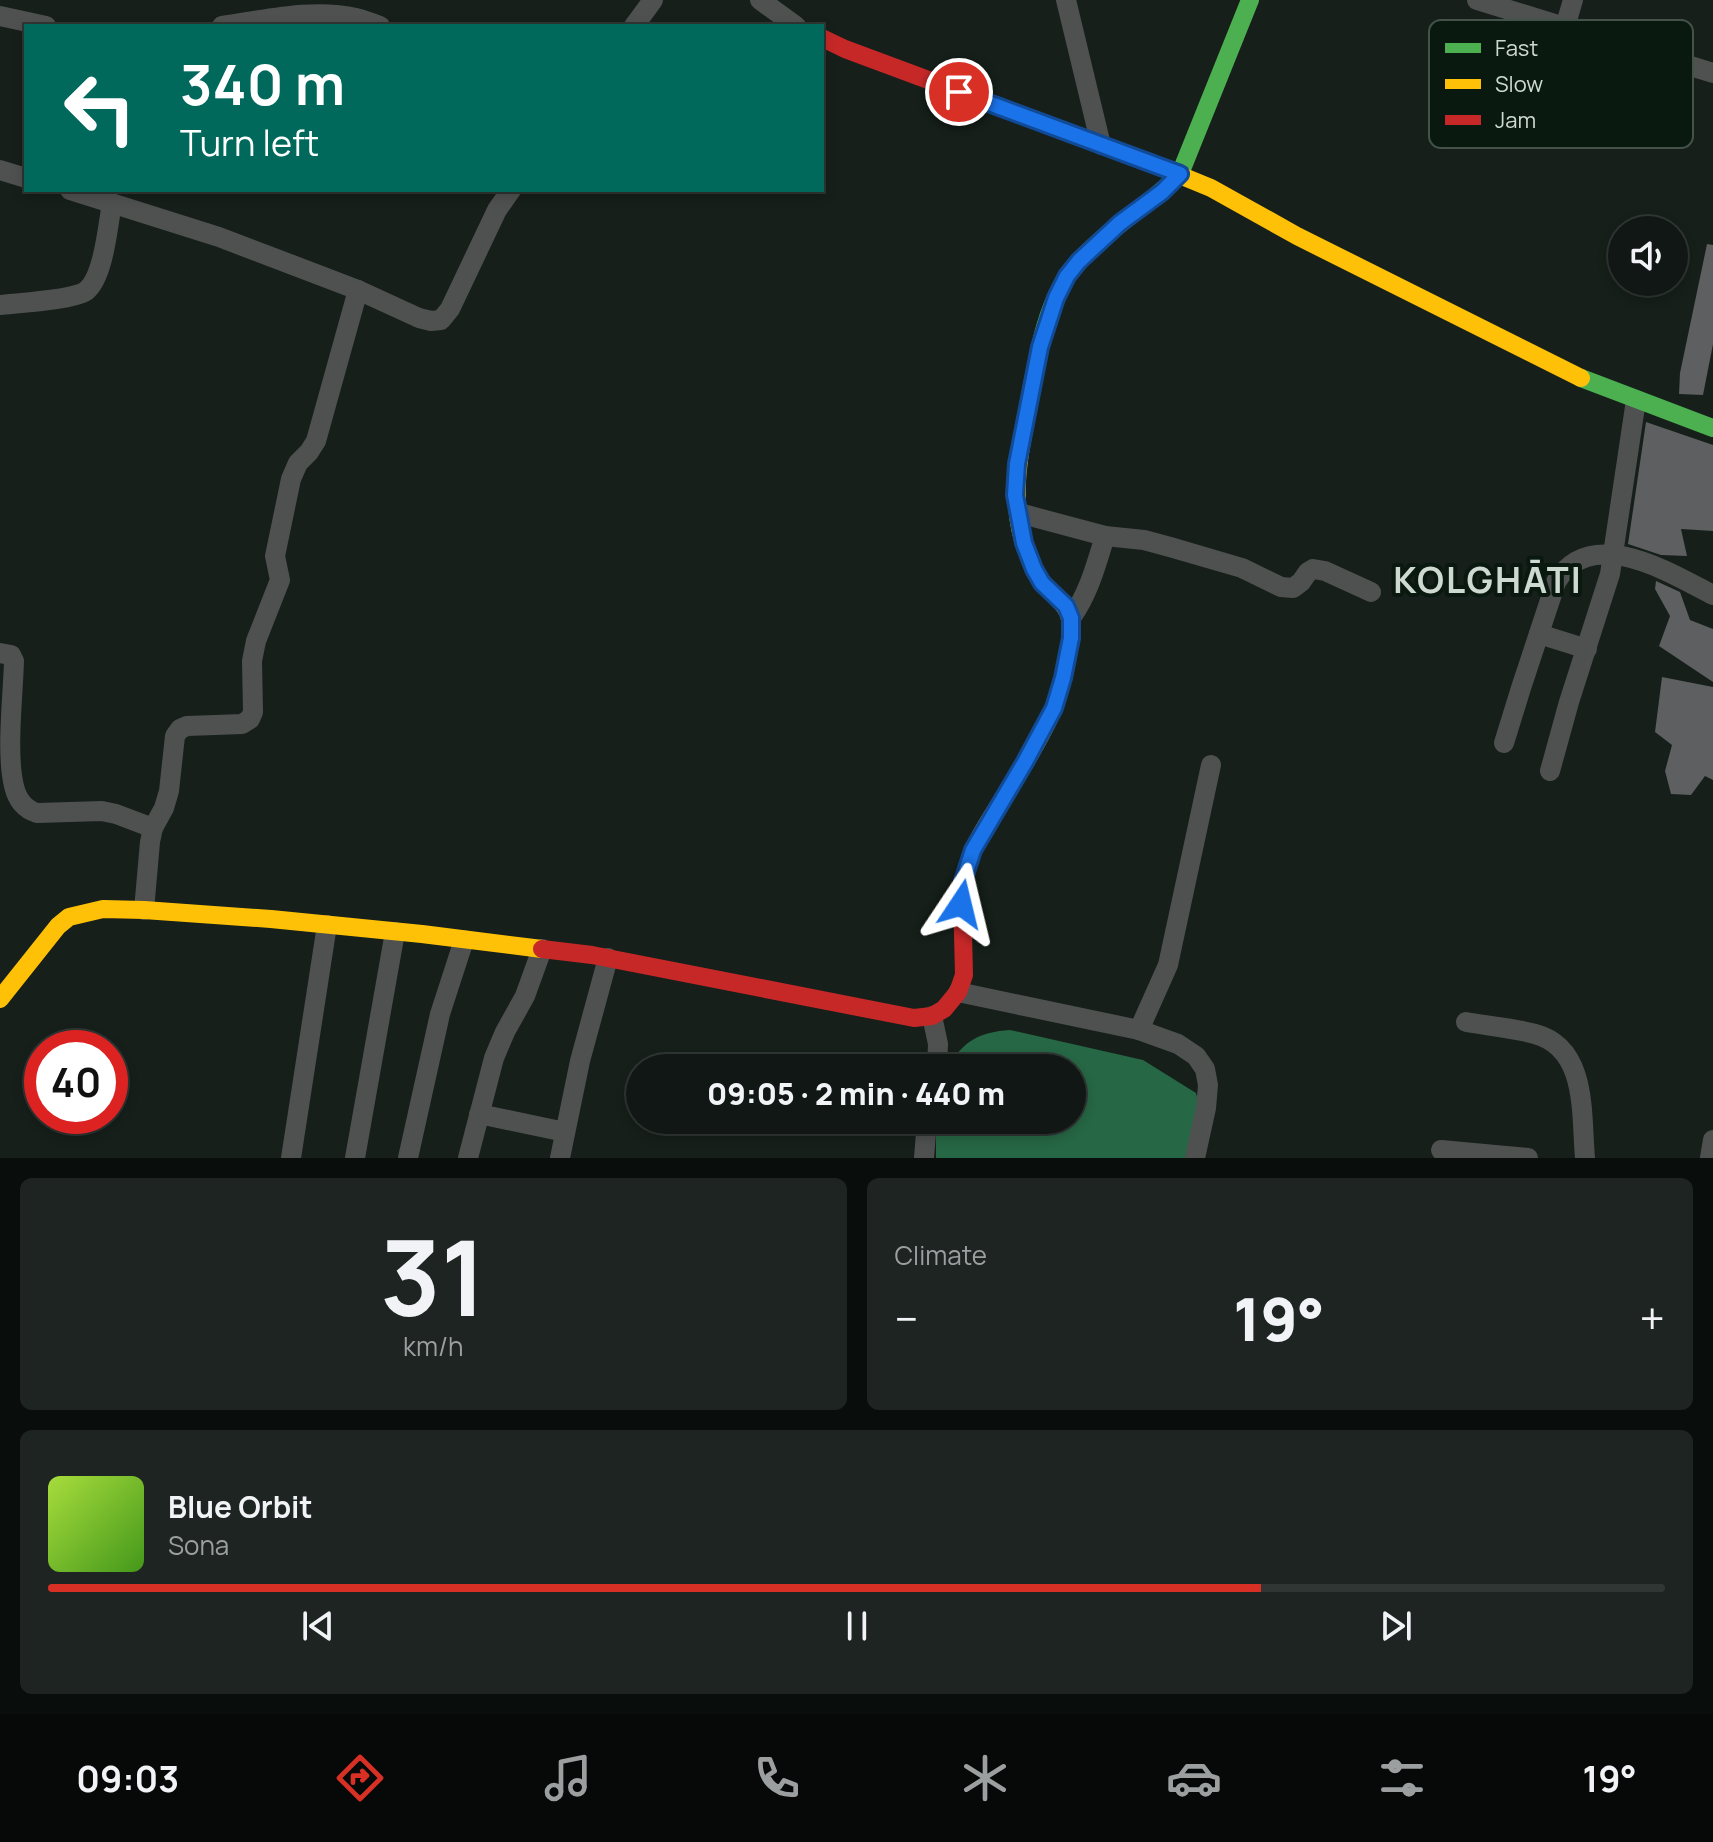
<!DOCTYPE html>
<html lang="en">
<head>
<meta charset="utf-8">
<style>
  body { margin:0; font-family:Manrope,sans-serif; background:#1e2422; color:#f1f3f6; height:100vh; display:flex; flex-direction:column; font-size:30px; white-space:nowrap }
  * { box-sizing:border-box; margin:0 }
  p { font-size:26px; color:#9c9fa0 }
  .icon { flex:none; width:44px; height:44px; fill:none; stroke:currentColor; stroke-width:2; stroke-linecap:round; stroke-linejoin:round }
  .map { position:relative; height:1158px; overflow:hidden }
  .details { display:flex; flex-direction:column; gap:20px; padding:20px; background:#090d0b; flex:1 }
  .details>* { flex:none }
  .top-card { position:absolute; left:24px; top:24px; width:800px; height:168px; border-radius:0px; box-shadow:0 4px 12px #0003,0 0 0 2px #303634; background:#00695c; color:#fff; overflow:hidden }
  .controls { position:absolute; left:1608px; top:216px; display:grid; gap:16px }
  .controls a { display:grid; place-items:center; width:80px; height:80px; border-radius:50%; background:#101714; box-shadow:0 4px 12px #0003,0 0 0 2px #303634; font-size:40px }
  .speed { position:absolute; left:24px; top:1030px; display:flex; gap:16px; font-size:40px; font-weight:700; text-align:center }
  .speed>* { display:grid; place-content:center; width:104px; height:104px; border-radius:50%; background:#101714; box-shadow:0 4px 12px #0003,0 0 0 2px #303634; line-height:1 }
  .speed .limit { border:12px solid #d22; background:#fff; color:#111 }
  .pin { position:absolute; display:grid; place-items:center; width:68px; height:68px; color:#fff; margin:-34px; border:4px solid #fff; border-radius:50%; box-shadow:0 2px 8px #0007 }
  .me { position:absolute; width:88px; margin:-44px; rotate:10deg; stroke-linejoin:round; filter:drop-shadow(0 0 6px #0008) }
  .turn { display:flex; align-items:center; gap:28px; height:168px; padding:0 24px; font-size:36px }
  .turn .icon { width:104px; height:104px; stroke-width:2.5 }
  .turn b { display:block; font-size:56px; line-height:68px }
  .big { font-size:60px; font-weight:800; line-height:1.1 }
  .details .card { flex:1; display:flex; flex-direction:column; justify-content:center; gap:12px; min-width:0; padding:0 28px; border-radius:12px; background:#1e2422 }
  .details .dial { align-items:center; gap:0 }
  .dial b { font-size:104px; line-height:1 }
  .song { display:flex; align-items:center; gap:24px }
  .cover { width:96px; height:96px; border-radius:12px; background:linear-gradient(135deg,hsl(80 70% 55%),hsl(100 70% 35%)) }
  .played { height:8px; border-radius:4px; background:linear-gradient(90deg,#d93025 75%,#303634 75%) }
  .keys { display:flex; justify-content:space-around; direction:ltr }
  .heat { display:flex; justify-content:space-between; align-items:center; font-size:44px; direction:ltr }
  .details .tiles { flex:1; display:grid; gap:20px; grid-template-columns:1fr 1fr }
  .card:last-child { grid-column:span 2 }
  .trip { position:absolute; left:626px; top:1054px; width:460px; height:80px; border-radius:40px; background:#101714; box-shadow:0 4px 12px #0003,0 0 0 2px #303634; font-weight:800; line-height:80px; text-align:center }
  .tabs { display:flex; height:128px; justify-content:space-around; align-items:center; background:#060908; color:#9c9fa0 }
  .tabs .icon { width:56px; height:56px }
  .tabs .active { color:#d93025 }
  .tabs b { font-size:36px; color:#f1f3f6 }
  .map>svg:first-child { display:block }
  .water { fill:#266745 }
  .building { fill:#5d5f60 }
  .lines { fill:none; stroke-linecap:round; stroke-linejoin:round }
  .street { stroke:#4e5150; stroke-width:20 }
  .fast { stroke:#4caf50; stroke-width:18 }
  .slow { stroke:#ffc107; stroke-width:18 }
  .jam { stroke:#c62828; stroke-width:18 }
  .route-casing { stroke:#114b97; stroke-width:20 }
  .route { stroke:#1a73e8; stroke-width:14 }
  .labels { text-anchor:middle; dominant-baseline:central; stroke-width:8; stroke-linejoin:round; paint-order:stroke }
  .district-label { font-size:36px; font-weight:bold; letter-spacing:2px; fill:#ced9d2; stroke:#091910 }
  .key { fill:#091910; stroke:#44534a; stroke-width:2 }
  .key-label { font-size:22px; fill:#ced9d2 }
</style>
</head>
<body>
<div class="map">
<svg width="1713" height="1158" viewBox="0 0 1713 1158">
  <rect width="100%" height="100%" fill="#161f1a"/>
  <!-- water -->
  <path class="water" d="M1010 1030 1143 1060 1196 1093 1199 1106 1185 1158H936V1120H1072V1068H948C962 1041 980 1032 1010 1030Z"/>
  <!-- building -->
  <g class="building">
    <polygon points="1707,244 1713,245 1713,344 1703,395 1679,394 1680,373"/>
    <polygon points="1646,422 1713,445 1713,531 1681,529 1687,556 1661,555 1628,544"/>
    <polygon points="1656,581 1680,592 1690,620 1713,629 1713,682 1659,646 1670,616 1655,589"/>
    <polygon points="1662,677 1713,687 1713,780 1705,776 1691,795 1671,794 1665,771 1672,745 1655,732"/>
  </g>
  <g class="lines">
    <!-- street -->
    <g class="street">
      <polyline points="760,0 796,26"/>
      <polyline points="1066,0 1101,145"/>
      <polyline points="1477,0 1713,73"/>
      <polyline points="0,16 46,26"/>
      <path d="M222 26C265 20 313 8 356 18 364 20 372 23 380 26"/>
      <polyline points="634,26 653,0"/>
      <polyline points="1565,27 1573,0"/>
      <polyline points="0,170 26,178"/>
      <polyline points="70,190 219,237 358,290 419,318 431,321 441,320 450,309 497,210 511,190"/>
      <path d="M0 305C18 303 73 300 86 291 104 277 108 224 112 203"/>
      <polyline points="1019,513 1105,536 1144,540 1170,547 1242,568 1281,587 1293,588 1301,582 1308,572 1313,569 1325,571 1371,592"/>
      <path d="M1071 618C1089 593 1096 565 1105 536"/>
      <polyline points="1539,634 1587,649"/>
      <path d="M0 653 11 655 14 661C13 697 6 753 14 786 17 799 24 809 37 813L102 811 116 814 153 828"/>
      <path d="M1504 743 1521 688 1556 582C1591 524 1669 572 1713 595"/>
      <polyline points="1550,771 1569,702 1610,574 1636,400"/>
      <polyline points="144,910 150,842 153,828 164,808 169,791 175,736 180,729 187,726 242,724 250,719 253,712 252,661 256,641 280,580 275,556 291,479 298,463 309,452 316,441 358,290"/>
      <polyline points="958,992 1139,1030 1178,1044 1196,1056 1205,1069 1208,1085 1206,1108 1195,1158"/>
      <polyline points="932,1016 938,1044 937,1068"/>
      <path d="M1466 1022C1489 1026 1513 1028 1535 1034 1588 1048 1581 1115 1585 1158"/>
      <polyline points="1139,1030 1168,965 1211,765"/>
      <polyline points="479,1114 565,1132"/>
      <polyline points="1441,1150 1528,1158"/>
      <polyline points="291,1158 327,925"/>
      <polyline points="355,1158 395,932"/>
      <polyline points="408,1158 440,1014 464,940"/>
      <polyline points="468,1158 494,1058 505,1032 525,996 542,949"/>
      <polyline points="560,1158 580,1061 608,958"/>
      <polyline points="924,1158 927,1120"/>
      <polyline points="1710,1158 1713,1140"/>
    </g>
    <!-- fast -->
    <g class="fast">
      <polyline points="1581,378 1713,428"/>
      <path d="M1027 414C1036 365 1044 301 1077 263 1108 229 1148 206 1180 174L1250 0"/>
    </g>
    <!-- slow -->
    <g class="slow">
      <polyline points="1138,158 1211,188 1297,236 1581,378"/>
      <path d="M962 892C965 853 990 820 1010 788 1025 762 1043 735 1054 707 1062 687 1067 663 1070 642 1077 598 1049 601 1034 569 1008 515 1016 470 1027 414"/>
      <polyline points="0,999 58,926 69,917 103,909 144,910 271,919 422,934 542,949"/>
    </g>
    <!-- jam -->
    <g class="jam">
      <polyline points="822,38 845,49 1138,158"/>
      <polyline points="542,949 592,955 914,1018 932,1016 944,1009 958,992 964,975 962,892"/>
    </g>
  </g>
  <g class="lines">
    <!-- route casing -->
    <g class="route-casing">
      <polyline id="route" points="959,92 1180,174 1162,192 1120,223 1079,261 1067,276 1056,298 1040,347 1017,464 1015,495 1024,543 1034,569 1042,583 1066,606 1071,618 1071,638 1063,678 1054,708 1025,762 973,850 963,881 961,904"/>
    </g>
    <!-- route -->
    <use href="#route" class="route"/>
  </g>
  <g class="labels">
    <!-- district labels -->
    <g class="district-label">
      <text x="1488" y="579">KOLGHĀTI</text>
    </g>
  </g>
  <!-- legend -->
  <rect x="1429" y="20" width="264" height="128" rx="12" class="key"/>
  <rect x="1445" y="43" width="36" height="10" fill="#4caf50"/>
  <rect x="1445" y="79" width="36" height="10" fill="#ffc107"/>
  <rect x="1445" y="115" width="36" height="10" fill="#c62828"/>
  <g class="key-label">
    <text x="1495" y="56">Fast</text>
    <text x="1495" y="92">Slow</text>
    <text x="1495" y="128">Jam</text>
  </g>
</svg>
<div class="controls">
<a><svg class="icon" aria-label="sound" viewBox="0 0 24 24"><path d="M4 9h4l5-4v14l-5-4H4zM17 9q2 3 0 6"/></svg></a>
</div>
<div class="speed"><div class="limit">40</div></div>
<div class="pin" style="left:959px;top:92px;background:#d93025"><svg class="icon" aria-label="arrive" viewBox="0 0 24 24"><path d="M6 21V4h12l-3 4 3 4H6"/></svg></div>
<svg class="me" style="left:961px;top:904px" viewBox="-20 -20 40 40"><path d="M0-17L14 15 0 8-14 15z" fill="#1a73e8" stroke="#fff" stroke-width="4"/></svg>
<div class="trip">09:05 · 2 min · 440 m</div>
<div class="top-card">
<div class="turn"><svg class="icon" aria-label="left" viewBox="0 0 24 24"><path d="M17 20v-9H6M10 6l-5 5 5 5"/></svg><div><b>340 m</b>Turn left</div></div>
</div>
</div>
<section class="details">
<div class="tiles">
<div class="card dial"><b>31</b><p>km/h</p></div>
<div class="card"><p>Climate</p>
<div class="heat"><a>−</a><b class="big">19°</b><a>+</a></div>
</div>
<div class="card">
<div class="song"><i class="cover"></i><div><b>Blue Orbit</b><p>Sona</p></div></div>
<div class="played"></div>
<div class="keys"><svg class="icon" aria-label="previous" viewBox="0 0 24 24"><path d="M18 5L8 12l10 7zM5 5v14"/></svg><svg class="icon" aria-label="pause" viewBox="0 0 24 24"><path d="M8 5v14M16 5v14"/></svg><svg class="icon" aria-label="next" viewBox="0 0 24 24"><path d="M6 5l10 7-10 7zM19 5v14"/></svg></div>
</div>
</div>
</section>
<nav class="tabs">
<b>09:03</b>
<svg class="icon active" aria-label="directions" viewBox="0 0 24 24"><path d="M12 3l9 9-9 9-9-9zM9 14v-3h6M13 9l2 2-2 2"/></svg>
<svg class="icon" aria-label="music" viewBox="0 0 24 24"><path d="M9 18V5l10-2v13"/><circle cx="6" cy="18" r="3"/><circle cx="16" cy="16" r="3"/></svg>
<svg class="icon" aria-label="phone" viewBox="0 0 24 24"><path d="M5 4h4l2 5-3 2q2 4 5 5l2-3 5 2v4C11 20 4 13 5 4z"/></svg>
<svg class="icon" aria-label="climate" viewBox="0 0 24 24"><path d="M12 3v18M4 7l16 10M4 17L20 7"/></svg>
<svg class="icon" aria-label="car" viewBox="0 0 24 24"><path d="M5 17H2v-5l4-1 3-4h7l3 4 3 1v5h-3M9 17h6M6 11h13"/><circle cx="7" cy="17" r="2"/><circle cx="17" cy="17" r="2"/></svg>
<svg class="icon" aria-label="filters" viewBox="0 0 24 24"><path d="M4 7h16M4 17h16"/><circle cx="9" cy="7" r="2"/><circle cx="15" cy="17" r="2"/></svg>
<b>19°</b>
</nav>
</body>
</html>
